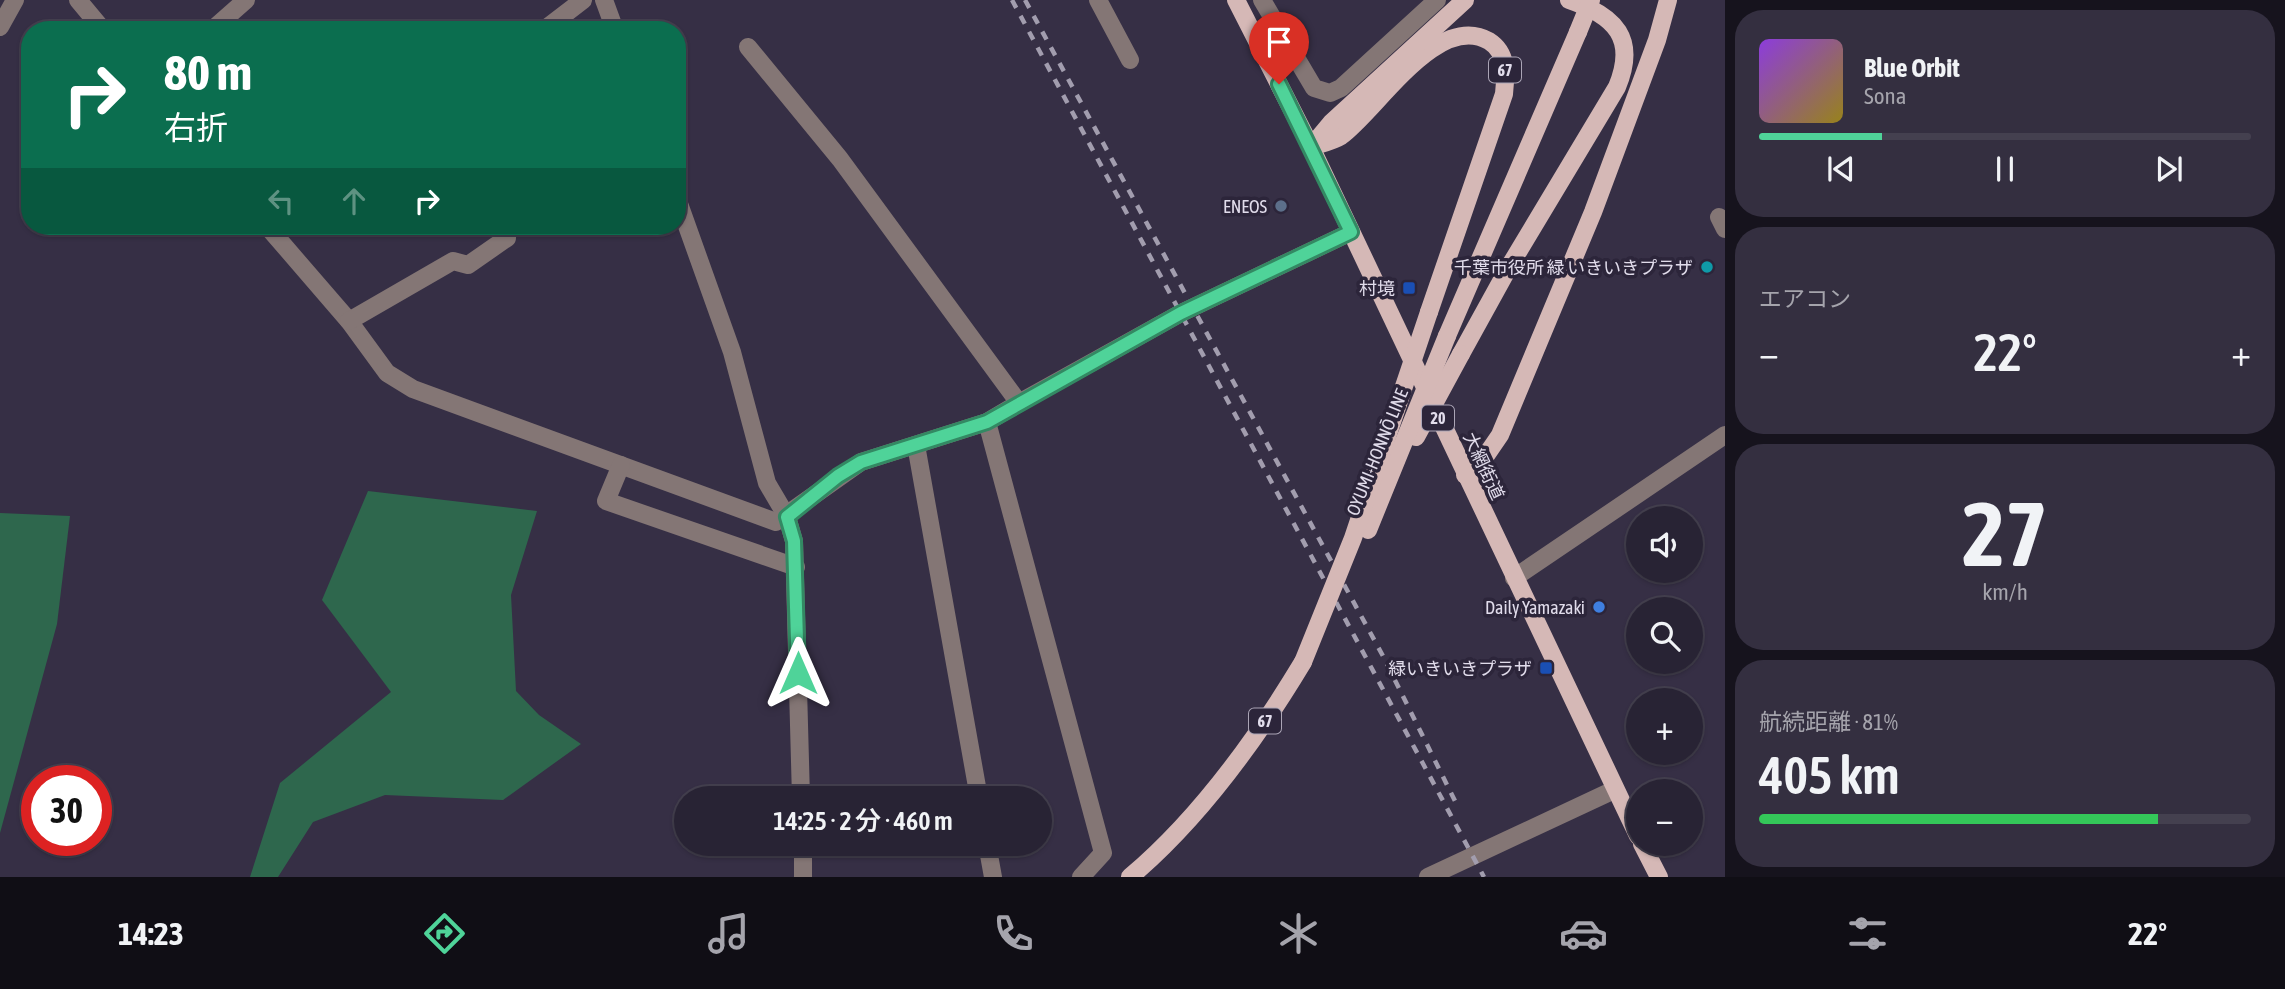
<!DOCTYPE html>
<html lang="ja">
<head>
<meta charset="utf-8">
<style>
  body { margin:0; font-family:"Asap Condensed","Noto Sans JP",sans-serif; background:#342f40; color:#f1f3f6; height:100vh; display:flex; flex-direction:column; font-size:26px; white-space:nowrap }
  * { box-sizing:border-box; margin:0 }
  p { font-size:23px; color:#a5a4ac }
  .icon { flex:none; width:38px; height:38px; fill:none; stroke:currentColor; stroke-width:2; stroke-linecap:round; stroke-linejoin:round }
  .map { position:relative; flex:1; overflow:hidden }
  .sheet { display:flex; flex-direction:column; gap:10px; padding:10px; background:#16131d; width:560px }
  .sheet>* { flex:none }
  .hud { position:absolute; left:21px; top:21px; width:665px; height:214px; border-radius:28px; box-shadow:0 2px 5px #0004,0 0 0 2px #44404f; background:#0b6e4f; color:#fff; overflow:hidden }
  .tools { position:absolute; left:1626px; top:506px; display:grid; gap:14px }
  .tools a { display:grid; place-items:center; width:77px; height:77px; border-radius:50%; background:#282334; box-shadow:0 2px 5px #0004,0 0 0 2px #44404f; font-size:35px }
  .speed { position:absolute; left:21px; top:765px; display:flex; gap:14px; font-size:35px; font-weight:700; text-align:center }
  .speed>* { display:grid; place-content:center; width:91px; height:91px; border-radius:50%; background:#282334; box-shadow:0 2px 5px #0004,0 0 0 2px #44404f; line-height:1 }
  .speed .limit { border:10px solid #d22; background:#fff; color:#111 }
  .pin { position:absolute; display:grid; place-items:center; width:60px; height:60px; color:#fff; margin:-72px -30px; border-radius:50% 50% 50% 0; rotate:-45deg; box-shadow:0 0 7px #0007 }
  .pin .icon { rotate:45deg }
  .me { position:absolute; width:77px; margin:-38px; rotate:0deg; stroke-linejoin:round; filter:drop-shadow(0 0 5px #0008) }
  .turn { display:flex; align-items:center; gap:24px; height:147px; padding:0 28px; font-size:32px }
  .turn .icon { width:91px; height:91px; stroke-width:2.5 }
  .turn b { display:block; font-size:49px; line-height:60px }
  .lanes { display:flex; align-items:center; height:66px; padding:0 28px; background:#0003; justify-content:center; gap:35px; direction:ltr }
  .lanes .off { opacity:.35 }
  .big { font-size:52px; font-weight:600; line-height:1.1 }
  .sheet .card { flex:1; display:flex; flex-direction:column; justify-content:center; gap:10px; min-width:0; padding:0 24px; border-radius:28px; background:#342f40 }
  .sheet .dial { align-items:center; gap:0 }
  .dial b { font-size:91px; line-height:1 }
  .song { display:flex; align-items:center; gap:21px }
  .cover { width:84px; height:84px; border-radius:10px; background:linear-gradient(135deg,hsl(270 70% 55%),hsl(50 70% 35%)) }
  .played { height:7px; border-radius:4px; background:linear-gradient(90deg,#4fd399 25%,#44404f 25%) }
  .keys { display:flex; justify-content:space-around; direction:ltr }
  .heat { display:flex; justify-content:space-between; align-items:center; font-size:38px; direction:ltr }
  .charge { height:10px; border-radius:5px; background:linear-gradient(90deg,#34c759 81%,#44404f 0) }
  .trip { position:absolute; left:674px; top:786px; width:378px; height:70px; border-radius:35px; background:#282334; box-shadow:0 2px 5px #0004,0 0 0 2px #44404f; font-weight:600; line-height:70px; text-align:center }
  .tab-bar { display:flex; height:112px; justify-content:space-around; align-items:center; background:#100e15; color:#a5a4ac }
  .tab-bar .icon { width:49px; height:49px }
  .tab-bar .active { color:#4fd399 }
  .tab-bar b { font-size:32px; color:#f1f3f6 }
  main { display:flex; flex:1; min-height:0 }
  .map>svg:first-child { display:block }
  .forest { fill:#2e674d }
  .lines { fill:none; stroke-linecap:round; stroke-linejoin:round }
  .minor { stroke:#847675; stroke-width:18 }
  .major { stroke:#d5b8b6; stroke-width:18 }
  .rail { stroke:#a29dae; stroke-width:4.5; stroke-dasharray:9 9; stroke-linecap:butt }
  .major-bridge { stroke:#d5b8b6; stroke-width:18 }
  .route-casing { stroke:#338963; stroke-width:18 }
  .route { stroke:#4fd399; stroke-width:12 }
  .service-dot { fill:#5c6f8a; stroke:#2c253a; stroke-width:2.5 }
  .culture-dot { fill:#0f9aa8; stroke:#2c253a; stroke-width:2.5 }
  .transit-dot { fill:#1a4fb4; stroke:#2c253a; stroke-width:2.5 }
  .shop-dot { fill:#3f7fe0; stroke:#2c253a; stroke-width:2.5 }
  .labels { text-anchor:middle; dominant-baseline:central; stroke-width:7; stroke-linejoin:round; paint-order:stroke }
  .shield { fill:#2c253a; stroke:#aba5b6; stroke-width:2 }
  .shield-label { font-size:16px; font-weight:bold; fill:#e1dceb }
  .poi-label { font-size:18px; fill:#e1dceb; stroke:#2c253a; text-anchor:end }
  .street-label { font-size:18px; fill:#e1dceb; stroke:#2c253a }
</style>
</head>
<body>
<main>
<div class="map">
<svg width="1725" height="877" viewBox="0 0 1725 877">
  <rect width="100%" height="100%" fill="#362f45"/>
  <!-- forest -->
  <g class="forest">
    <polygon points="368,491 537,511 511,595 516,691 539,715 581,744 503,800 385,795 313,822 278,877 250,877 280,783 391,692 322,600"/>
    <polygon points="0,513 70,516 57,624 0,833"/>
  </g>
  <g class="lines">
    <!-- minor -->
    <g class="minor">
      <polyline points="78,0 103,30"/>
      <polyline points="604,0 615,30"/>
      <polyline points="1098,0 1130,60"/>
      <polyline points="1262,0 1314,88 1330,93 1341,88 1437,0"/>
      <polyline points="0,27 15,0"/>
      <polyline points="212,30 246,0"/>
      <polyline points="544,30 583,0"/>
      <polyline points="677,198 732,352 767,483 787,517 794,541 801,798"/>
      <polyline points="1719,217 1725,229"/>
      <polyline points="267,226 349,321 387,373 413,389 776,522 861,462 987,422 1019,403 840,159 748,47"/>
      <polyline points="349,321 453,261 468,265 507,238 507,230 512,226"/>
      <polyline points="1019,403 1181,313 1351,232"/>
      <polyline points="987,422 1103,853 1081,877"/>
      <polyline points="916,445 979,798"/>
      <polyline points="621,465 606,501 796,567"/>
      <polyline points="1514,578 1725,435"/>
      <polyline points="987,844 993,877"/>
      <polyline points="803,877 803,844"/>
      <polyline points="1428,877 1614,790"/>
    </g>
    <!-- major -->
    <g class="major">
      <polyline points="1236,0 1311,147 1638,836"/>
      <path d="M1311 147C1320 144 1333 141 1341 136 1377 110 1437 11 1489 41 1508 53 1506 75 1504 94L1429 312"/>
      <polyline points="1311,147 1331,123 1465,0"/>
      <polyline points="1447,336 1578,32"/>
      <path d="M1461 354 1509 267 1617 87C1637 39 1616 16 1569 0"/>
      <polyline points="1465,475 1487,454 1500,435 1593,212 1657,40 1668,0"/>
      <polyline points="1642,844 1659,877"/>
      <path d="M1130 877C1200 818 1256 740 1303 662"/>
    </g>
    <!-- rail -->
    <g class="rail">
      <polyline points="1012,0 1484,877"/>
      <polyline points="1025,0 1383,656 1457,805"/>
    </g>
    <!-- major-bridge -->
    <g class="major-bridge">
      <polyline points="1578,32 1591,0"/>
      <polyline points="1416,437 1461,354"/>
      <polyline points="1368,530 1447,336"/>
      <polyline points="1303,662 1353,538 1429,312"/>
    </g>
  </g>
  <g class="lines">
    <!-- route casing -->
    <g class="route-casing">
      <polyline id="route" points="798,673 794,541 787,517 838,476 861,462 987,422 1181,313 1351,232 1279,84"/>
    </g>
    <!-- route -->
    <use href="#route" class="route"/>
  </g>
  <!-- markers -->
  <circle class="service-dot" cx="1281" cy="206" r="7"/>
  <circle class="culture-dot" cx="1707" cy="267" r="7"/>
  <g class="transit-dot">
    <rect x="1402" y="281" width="14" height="14" rx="3.5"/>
    <rect x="1539" y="661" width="14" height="14" rx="3.5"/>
  </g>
  <circle class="shop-dot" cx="1599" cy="607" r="7"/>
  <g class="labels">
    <!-- shield labels -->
    <g class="shield">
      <rect x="1489" y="57.5" width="32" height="25" rx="5"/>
      <rect x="1422" y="405.5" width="32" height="25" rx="5"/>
      <rect x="1249" y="708.5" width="32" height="25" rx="5"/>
    </g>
    <g class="shield-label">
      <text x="1505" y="70">67</text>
      <text x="1438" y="418">20</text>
      <text x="1265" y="721">67</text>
    </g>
    <!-- poi labels -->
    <g class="poi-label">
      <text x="1267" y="206">ENEOS</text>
      <text x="1693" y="267">千葉市役所 緑 いきいきプラザ</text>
      <text x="1395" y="288">村境</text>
      <text x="1585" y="607">Daily Yamazaki</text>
      <text x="1532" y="668">緑いきいきプラザ</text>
    </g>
    <!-- street labels -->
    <g class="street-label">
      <text transform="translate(1377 452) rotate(-68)">OYUMI-HONNŌ LINE</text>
      <text transform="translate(1484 466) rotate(65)">大網街道</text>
    </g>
  </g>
</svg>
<div class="tools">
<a><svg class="icon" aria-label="sound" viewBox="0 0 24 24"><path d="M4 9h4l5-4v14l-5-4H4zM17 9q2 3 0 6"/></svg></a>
<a><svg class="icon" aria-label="search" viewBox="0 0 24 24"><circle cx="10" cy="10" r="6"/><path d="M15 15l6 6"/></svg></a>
<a>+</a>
<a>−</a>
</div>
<div class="speed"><div class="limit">30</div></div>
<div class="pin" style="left:1279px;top:84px;background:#d93025"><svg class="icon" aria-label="arrive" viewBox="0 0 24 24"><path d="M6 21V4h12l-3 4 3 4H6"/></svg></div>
<svg class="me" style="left:798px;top:673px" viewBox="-20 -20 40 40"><path d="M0-17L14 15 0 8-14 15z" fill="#4fd399" stroke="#fff" stroke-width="4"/></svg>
<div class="trip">14:25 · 2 分 · 460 m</div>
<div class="hud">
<div class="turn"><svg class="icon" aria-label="right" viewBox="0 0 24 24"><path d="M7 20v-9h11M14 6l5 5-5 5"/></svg><div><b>80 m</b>右折</div></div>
<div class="lanes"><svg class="icon off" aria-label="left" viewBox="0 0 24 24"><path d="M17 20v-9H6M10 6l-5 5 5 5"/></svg><svg class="icon off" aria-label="ahead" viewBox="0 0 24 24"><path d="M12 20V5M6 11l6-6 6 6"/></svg><svg class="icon" aria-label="right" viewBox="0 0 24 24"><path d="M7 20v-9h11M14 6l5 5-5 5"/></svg></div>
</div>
</div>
<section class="sheet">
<div class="card">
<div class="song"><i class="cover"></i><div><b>Blue Orbit</b><p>Sona</p></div></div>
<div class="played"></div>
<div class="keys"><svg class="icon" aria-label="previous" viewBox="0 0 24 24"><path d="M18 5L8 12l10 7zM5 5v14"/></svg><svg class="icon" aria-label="pause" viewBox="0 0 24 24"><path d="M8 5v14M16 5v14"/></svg><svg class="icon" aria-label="next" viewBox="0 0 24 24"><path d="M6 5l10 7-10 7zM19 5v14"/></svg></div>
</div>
<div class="card"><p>エアコン</p>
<div class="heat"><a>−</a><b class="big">22°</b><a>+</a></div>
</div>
<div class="card dial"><b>27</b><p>km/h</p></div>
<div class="card"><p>航続距離 · 81%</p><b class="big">405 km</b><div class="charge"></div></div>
</section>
</main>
<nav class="tab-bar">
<b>14:23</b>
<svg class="icon active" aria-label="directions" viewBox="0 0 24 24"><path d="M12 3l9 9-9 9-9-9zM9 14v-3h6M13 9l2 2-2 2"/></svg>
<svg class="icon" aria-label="music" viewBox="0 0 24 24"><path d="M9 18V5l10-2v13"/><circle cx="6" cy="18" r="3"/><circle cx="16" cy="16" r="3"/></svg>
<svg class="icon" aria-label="phone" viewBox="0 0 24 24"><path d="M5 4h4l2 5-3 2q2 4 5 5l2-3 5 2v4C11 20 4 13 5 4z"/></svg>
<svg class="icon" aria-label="climate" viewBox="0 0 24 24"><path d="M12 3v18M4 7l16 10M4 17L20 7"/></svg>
<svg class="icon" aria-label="car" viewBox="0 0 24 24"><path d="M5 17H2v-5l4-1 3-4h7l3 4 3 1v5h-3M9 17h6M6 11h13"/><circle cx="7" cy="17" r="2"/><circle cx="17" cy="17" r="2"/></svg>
<svg class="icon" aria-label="filters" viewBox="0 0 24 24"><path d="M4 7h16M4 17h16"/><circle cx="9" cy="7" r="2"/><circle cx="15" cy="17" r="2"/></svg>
<b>22°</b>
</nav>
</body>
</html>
